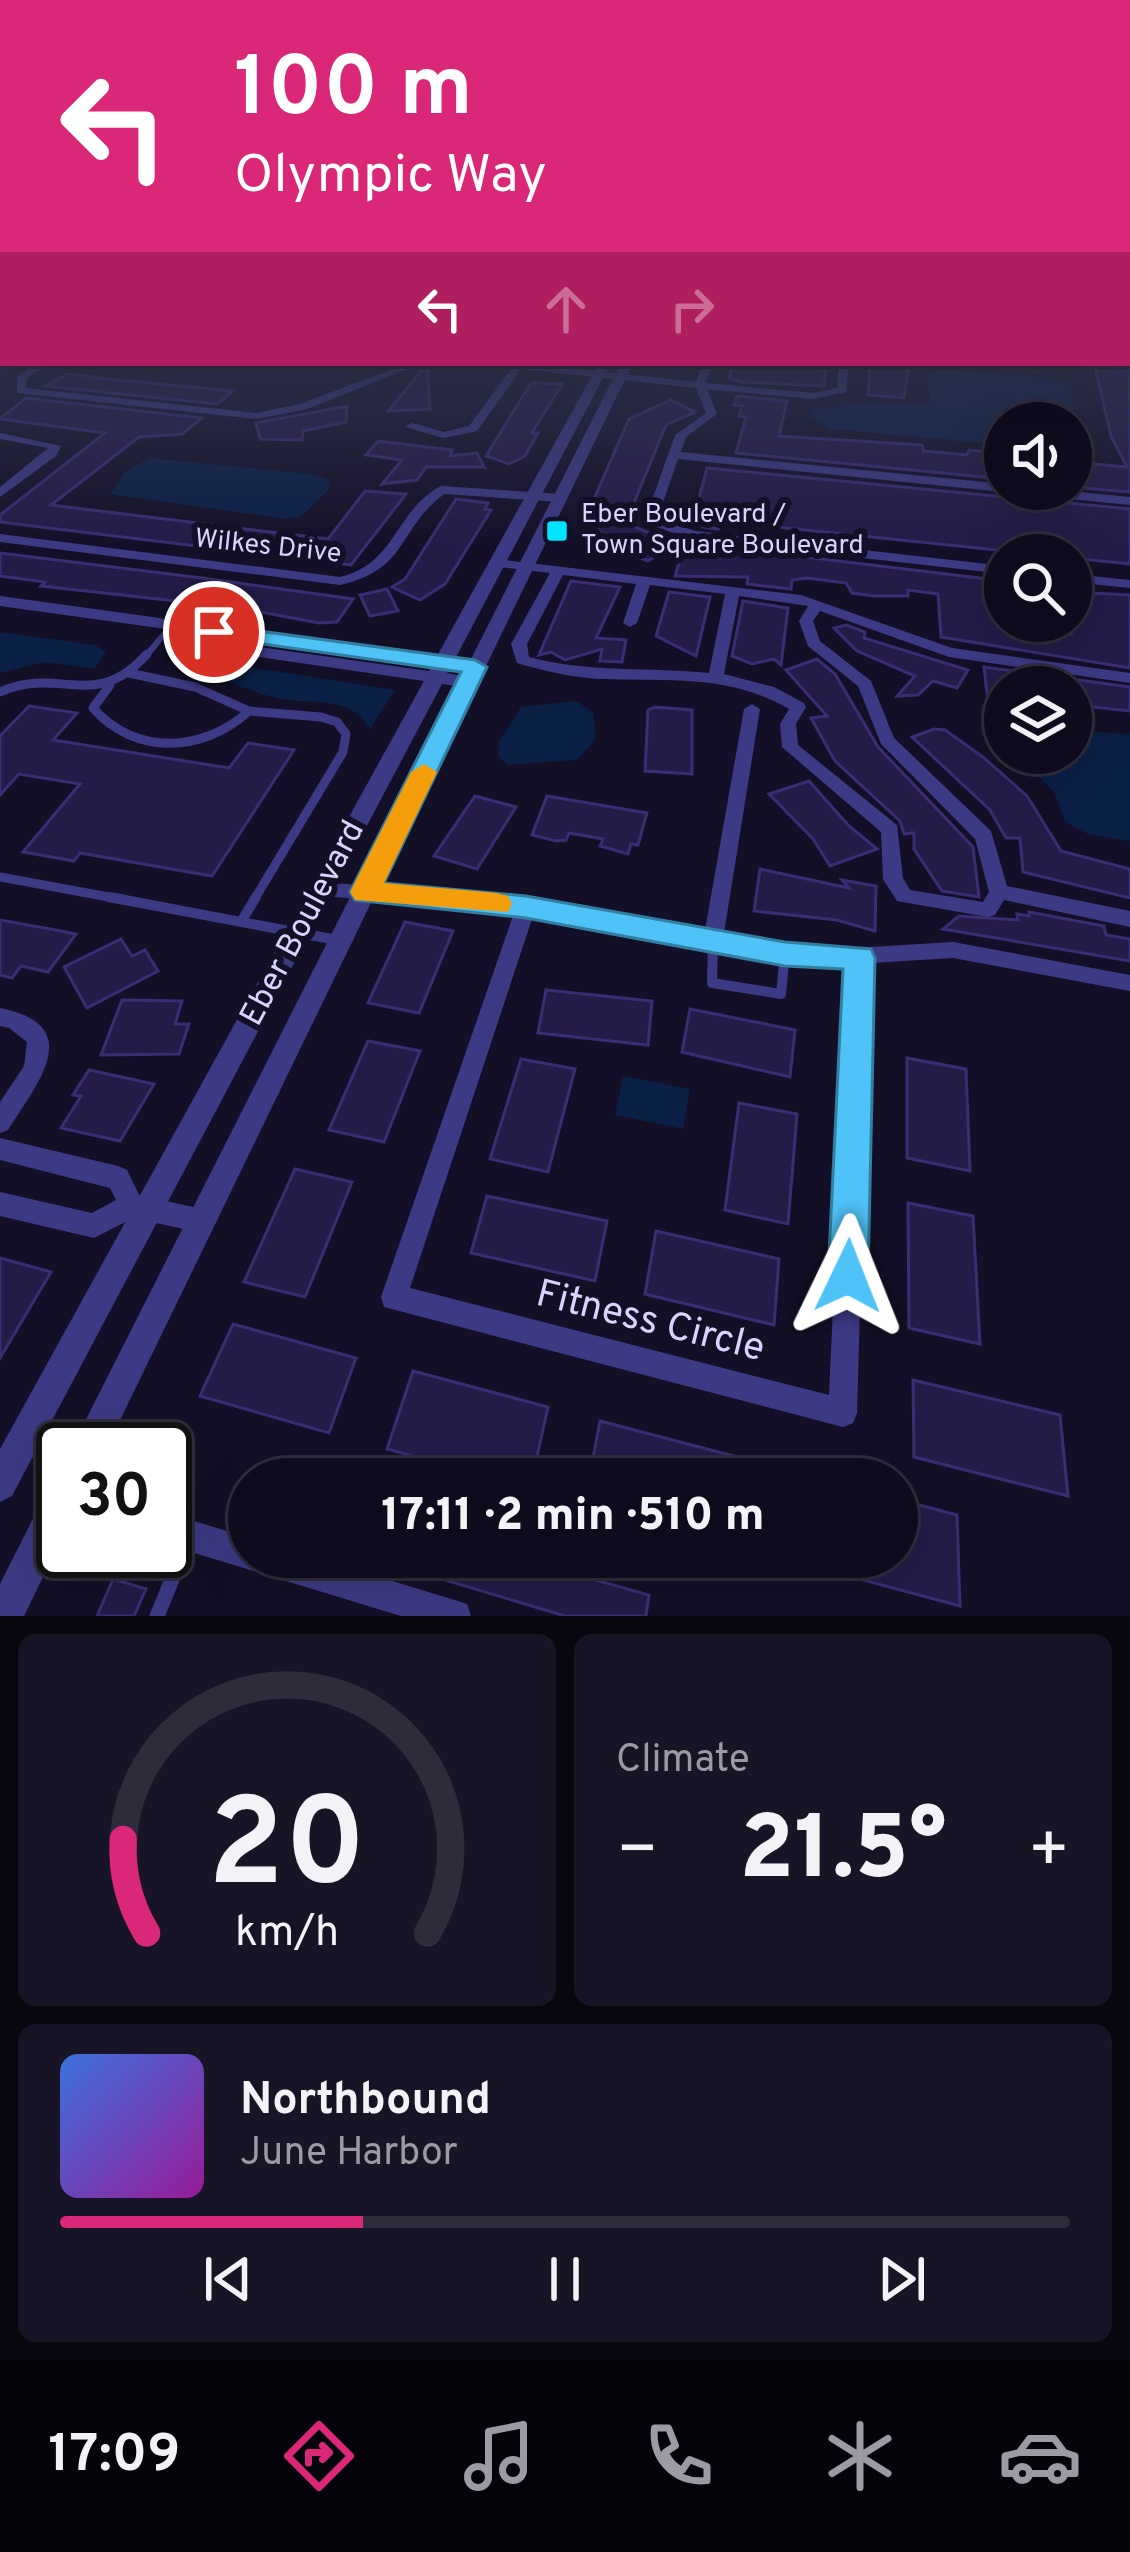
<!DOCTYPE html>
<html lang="en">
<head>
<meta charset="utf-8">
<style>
  body { margin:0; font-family:Overpass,sans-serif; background:#171425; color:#f1f3f6; height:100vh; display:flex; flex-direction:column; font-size:45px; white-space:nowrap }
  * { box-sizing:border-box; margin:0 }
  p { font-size:39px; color:#9b9ba3 }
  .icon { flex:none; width:66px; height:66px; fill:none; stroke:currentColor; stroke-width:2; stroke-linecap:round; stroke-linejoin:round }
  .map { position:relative; height:1616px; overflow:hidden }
  .drawer { display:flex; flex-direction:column; gap:18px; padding:18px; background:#08060f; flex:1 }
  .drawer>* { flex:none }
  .top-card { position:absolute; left:0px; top:0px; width:1131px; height:366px; box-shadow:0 12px 48px #0002,0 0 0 3px #2e2b3b; background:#db2777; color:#fff; overflow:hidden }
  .tools { position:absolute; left:984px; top:402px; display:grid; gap:24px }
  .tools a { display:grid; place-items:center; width:108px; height:108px; border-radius:50%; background:#0e0b1c; box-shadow:0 12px 48px #0002,0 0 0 3px #2e2b3b; font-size:60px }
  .speed { position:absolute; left:36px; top:1422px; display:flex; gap:24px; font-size:60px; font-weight:700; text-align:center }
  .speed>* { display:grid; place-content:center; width:156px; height:156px; border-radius:50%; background:#0e0b1c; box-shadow:0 12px 48px #0002,0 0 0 3px #2e2b3b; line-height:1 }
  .speed .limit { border:6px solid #111; border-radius:18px; background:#fff; color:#111 }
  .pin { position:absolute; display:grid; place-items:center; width:102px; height:102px; color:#fff; margin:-51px; border:6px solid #fff; border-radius:50%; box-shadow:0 3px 12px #0007 }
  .me { position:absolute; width:132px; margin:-66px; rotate:2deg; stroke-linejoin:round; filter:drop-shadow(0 0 9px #0008) }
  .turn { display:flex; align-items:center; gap:42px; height:252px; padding:0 36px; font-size:54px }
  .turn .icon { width:156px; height:156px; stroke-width:2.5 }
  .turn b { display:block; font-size:84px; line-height:102px }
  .lanes { display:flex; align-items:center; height:114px; padding:0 36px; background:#0003; justify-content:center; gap:60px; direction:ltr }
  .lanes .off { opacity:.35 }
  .big { font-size:90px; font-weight:800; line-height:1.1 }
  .drawer .card { flex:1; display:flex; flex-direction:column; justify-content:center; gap:18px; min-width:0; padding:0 42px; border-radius:18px; background:#171425 }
  .drawer .dial { align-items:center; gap:0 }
  .dial svg { height:312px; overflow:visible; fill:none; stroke:#2e2b3b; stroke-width:7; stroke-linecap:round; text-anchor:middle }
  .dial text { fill:#f1f3f6; stroke:none }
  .song { display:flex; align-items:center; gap:36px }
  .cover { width:144px; height:144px; border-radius:18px; background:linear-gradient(135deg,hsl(220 70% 55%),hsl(300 70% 35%)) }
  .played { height:12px; border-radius:6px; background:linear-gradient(90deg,#db2777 30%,#2e2b3b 30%) }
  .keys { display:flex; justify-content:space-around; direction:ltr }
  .heat { display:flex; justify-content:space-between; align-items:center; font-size:66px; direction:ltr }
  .drawer .tiles { flex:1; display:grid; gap:18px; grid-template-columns:1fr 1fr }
  .card:last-child { grid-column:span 2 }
  .trip { position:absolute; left:228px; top:1458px; width:690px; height:120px; border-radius:60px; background:#0e0b1c; box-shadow:0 12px 48px #0002,0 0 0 3px #2e2b3b; font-weight:800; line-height:120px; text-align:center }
  .tabs { display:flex; height:192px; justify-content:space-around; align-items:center; background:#06040b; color:#9b9ba3 }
  .tabs .icon { width:84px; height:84px }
  .tabs .on { color:#db2777 }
  .tabs b { font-size:54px; color:#f1f3f6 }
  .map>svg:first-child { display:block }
  .water { fill:#0a1f44 }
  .building { fill:#241b47; stroke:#3b2d73; stroke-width:3 }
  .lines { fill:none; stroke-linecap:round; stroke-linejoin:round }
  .service-far3 { stroke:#3d3a85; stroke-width:6 }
  .service-far2 { stroke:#3d3a85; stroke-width:9 }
  .service-far1 { stroke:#3d3a85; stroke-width:10 }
  .service { stroke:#3d3a85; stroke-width:15 }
  .minor { fill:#3d3a85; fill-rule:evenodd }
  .tertiary { fill:#3d3a85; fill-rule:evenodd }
  .route { fill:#4fc3f7; stroke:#337fa1; stroke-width:3 }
  .slow { fill:#f59e0b }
  .poi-dot { fill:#00e5ff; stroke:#130f26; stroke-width:4.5 }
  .labels { text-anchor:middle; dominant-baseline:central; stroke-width:12; stroke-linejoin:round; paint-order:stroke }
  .far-poi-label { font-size:27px; fill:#d9d4ff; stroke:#130f26; text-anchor:start }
  .far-street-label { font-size:27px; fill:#d9d4ff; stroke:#130f26 }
  .street-label { font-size:33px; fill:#d9d4ff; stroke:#130f26 }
  .near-street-label { font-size:39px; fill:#d9d4ff; stroke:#130f26 }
</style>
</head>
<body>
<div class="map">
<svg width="1130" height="1616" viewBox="0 0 1130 1616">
  <rect width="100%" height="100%" fill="#130f26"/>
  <!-- water -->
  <g class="water">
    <polygon points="938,369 1064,380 1071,386 1075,422 1086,444 1071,450 1071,423 1005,423 1005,445 831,429 809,417 812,410 864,403 930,405 928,375"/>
    <polygon points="150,458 312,474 329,480 329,489 301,517 285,519 110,494 126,471"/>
    <polygon points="0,632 96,645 106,652 94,669 45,662 0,673"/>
    <path d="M217 662 395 690 370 729C349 693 310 706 276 698 254 692 228 684 208 669Z"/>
    <polygon points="576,701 593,712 596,738 577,760 508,765 498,757 499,742 521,707"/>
    <polygon points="1071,730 1130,734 1130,841 1090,835 1065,822 1054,792 1015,753 1071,753"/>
    <polygon points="623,1076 690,1089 683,1129 615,1115"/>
  </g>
  <!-- building -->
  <g class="building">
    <polygon points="733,363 827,363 824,386 741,382 729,378"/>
    <polygon points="870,363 909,363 904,398 868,395"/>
    <polygon points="1094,363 1130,363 1130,492 1071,487 1071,462 1127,467 1111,436"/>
    <polygon points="427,364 430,409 388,411"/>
    <polygon points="68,374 107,379 233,391 217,404 45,386"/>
    <polygon points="531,383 562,384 532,433 538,433 525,456 509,464 486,456"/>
    <polygon points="737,396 787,401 779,436 922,445 924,451 967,455 969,450 991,452 1005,458 1005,479 736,453 746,417 739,416 742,406 734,405"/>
    <polygon points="26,398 202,418 182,434 139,437 51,505 328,539 365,491 406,494 351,565 0,522 0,515 105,433 0,419"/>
    <polygon points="671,400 695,412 666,425 631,510 591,506 629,419"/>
    <polygon points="347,406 346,422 303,431 302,440 260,439 256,423"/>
    <polygon points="378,441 452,450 450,456 477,453 484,467 426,467 417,480 382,484 402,460 366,455"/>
    <polygon points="707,468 1130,509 1130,564 720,521 718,529 703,527 706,518 694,517"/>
    <polygon points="456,499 488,503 485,509 491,510 445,584 420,600 392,587 405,579"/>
    <polygon points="594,511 650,533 675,543 648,561 616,548 594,525"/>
    <polygon points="698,544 996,580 1005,583 1005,626 1071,634 1071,592 1130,595 1130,668 941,637 938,594 908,590 908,596 874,596 852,593 846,583 807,578 792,580 791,589 747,584 748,577 675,576 684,546 696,551"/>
    <polygon points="0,553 210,579 353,599 337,622 319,623 239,608 41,586 45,582 0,576"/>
    <polygon points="571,581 620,587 596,638 626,640 622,662 600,661 602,649 565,660 551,652 539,655"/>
    <polygon points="387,589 398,611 370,616 360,595"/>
    <polygon points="669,592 710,597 696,656 656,636"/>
    <polygon points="743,601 788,608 781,665 774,659 752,664 732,656"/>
    <polygon points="846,625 865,632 864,638 968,670 957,688 933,681 918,695 897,696 915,676 857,651 834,628"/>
    <polygon points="817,659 835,674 878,747 973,847 979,897 942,891 914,849 914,833 904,834 900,821 835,761 811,718 827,716 786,670"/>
    <polygon points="984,667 1130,687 1130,711 1074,705 1071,687 1005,687 1005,696 987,694"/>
    <polygon points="29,706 77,713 53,740 229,768 248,743 294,750 212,876 80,853 74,861 23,852 80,784 19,774 0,795 0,736"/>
    <polygon points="655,707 692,710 692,774 645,771 648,710"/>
    <polygon points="934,729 945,730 983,757 1027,796 1061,851 1130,869 1130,898 1023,872 1020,838 1006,838 990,810 912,737"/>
    <polygon points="809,781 849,826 877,849 830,866 813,839 769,794"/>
    <polygon points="475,796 516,807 477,869 434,856"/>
    <polygon points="547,796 647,813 638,845 631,844 628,854 600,846 603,839 569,833 566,840 556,841 532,835"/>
    <polygon points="760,869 849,888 842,880 876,886 875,931 837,920 754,911"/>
    <polygon points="1029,912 1104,926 1106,935 1130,939 1130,961 943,929 959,916 1018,920 1017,914 1029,916"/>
    <polygon points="0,920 50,929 76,934 48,972 21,966 12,978 0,975"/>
    <polygon points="405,922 453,931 419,1013 368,1003"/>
    <polygon points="121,939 132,956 145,950 158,971 87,1008 64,967"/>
    <polygon points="546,990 652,1001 648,1045 538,1033"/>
    <polygon points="122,1000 182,1001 175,1024 189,1024 179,1054 101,1055"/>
    <polygon points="690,1009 795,1030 790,1077 682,1052"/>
    <polygon points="368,1041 420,1051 384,1142 329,1130"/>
    <polygon points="907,1058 966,1069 970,1171 907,1158"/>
    <polygon points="521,1059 575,1069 548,1172 490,1159"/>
    <polygon points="89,1070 154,1084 120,1141 61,1128 81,1096 73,1095"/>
    <polygon points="739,1103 797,1114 788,1224 725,1210"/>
    <polygon points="295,1169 352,1182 305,1297 244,1282"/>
    <polygon points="487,1196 607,1221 595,1281 471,1253"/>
    <polygon points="908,1203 973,1216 980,1344 909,1328"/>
    <polygon points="656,1231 779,1259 774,1325 645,1294"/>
    <polygon points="0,1258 51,1272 0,1358"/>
    <polygon points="233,1324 356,1358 329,1433 200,1396"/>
    <polygon points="413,1371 548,1407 532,1479 496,1479 387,1449"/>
    <polygon points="913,1380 1060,1415 1068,1496 914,1457"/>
    <polygon points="600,1421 745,1459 743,1479 589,1479"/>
    <polygon points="897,1499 957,1515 960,1606 796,1562 797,1557 897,1557"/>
    <polygon points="383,1557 514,1557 649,1595 646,1616 565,1616 382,1561"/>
    <polygon points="113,1579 146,1589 134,1616 97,1616"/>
  </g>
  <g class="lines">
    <!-- service-far3 -->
    <polyline class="service-far3" points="145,657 171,626"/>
    <!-- service-far2 -->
    <g class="service-far2">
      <polyline points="129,673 195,687 249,711 321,717 337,722 346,734 343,752 254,900"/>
      <path d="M110 685 93 708C135 756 203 753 249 711"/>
      <path d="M0 692C60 665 94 713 147 654"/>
      <polyline points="0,877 125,900"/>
    </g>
    <!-- service-far1 -->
    <g class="service-far1">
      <polyline points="109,897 337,940"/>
      <polyline points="241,922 256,897"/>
      <polyline points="713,941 712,983 781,994 785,954"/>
    </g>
    <!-- service -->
    <polyline class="service" points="157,1616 188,1541"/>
    <!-- minor -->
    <g class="minor">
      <rect x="1128" y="352" width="2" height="6"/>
      <polygon points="37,363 49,363 27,378 26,388 257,413 300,404 408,363 422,363 307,409 257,419 17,393 17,377"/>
      <polygon points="472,363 543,365 696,382 703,363 713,363 706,383 813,393 837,388 839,363 849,363 846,392 813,399 707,389 717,414 686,437 681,452 1005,484 1005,489 1049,489 1130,497 1130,505 678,459 659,514 668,522 695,531 1005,566 1005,574 693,539 658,528 647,514 675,435 706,413 696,388 521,369 477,431 444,438 408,428 406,426 412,423 444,432 469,426 511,369"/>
      <polygon points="0,433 61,446 56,456 0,497 0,487 48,448 0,439"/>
      <path d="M441 486 561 494 567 498 561 502 444 494C396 531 409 569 340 585L0 542V534L340 577C396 564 395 510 441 486Z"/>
      <path d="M496 559 801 595 952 648 1130 673V683L949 657 820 611 813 621 820 641 871 681 894 738 991 831 1007 886 1130 911V927L1004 900 995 915 988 917 897 901 883 879 881 832 782 747 780 724 789 709C727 673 667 682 599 679 570 677 544 671 517 663L511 644 550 573 491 566 489 563ZM563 575 636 584 623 623 630 627 637 623 650 585 725 594 709 673C648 667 589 673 529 657L527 644ZM739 596 808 606 799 621 808 646 858 686 881 744 975 839 989 892 983 902 910 890 903 878 897 825 798 745 796 724 806 707 804 703 774 687 724 674Z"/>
      <polygon points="1071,574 1130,580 1130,588 1071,582"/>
      <path d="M752 704 760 709 724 933 821 950 953 942 1130 975V991L953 958 870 963 857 1413 853 1423 843 1427 384 1307 381 1297 514 913 324 896 317 894 314 889 317 884 324 882 526 900 705 930 744 709ZM533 916 821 966 849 964 829 1395 410 1288Z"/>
      <path d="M0 1008C87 1025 38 1083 8 1130L0 1133V1102L24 1066 27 1042 9 1028 0 1026Z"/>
      <polygon points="0,1138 118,1166 127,1170 139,1195 202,1209 211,1212 215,1221 211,1230 202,1233 133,1218 94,1238 0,1216 0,1192 92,1213 116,1200 110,1188 0,1160"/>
      <polygon points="165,1512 249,1538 249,1557 313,1557 455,1600 467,1604 471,1616 401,1616 165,1544"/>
    </g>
    <!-- tertiary -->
    <g class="tertiary">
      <path d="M599 363H611L455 659 470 661 621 363H633L106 1449H71L457 686 442 684 12 1496 0 1502V1449L424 681 231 653 222 648 231 643 429 671 432 666 0 606V596L437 656ZM449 669 465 671 462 676 447 673Z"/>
      <polygon points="63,1480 63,1536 24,1616 0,1616 0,1584 50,1485"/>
    </g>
  </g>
  <!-- sky -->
  <linearGradient id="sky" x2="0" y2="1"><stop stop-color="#0a0815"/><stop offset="0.59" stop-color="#333752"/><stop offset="1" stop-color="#333752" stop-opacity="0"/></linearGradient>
  <rect width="1130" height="548" fill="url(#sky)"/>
  <!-- route -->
  <polygon class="route" points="214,625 475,660 487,667 384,883 526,896 785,942 871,949 875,958 868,1276 862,1290 848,1296 834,1290 828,1276 843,969 785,966 526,918 355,900 350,892 461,672 206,636 206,627"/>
  <!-- slow -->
  <polygon class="slow" points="424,764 437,772 384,883 497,893 508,896 512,904 508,912 355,900 350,892 411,772"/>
  <!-- markers -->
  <rect class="poi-dot" x="545" y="519" width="24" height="24" rx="6"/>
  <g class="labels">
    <!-- far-poi labels -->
    <g class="far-poi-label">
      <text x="581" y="515">Eber Boulevard /<tspan x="581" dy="31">Town Square Boulevard</tspan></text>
    </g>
    <!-- far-street labels -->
    <g class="far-street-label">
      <text transform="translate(268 547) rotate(6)">Wilkes Drive</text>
    </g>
    <!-- street labels -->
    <g class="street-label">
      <text transform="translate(304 924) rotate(-62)">Eber Boulevard</text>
    </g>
    <!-- near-street labels -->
    <g class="near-street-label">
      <text transform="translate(650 1323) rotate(14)">Fitness Circle</text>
    </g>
  </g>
</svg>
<div class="tools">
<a><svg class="icon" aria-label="sound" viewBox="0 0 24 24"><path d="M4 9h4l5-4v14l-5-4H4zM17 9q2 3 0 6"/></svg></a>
<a><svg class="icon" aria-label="search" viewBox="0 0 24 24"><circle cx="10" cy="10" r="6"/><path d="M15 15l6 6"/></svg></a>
<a><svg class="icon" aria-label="layers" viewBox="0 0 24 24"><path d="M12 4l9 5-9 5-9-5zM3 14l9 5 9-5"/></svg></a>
</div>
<div class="speed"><div class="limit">30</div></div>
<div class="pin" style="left:214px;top:632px;background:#d93025"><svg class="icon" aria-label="arrive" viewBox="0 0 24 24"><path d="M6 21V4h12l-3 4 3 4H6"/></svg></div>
<svg class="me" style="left:848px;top:1276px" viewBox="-20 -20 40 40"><path d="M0-17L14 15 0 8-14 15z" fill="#4fc3f7" stroke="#fff" stroke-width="4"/></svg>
<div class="trip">17:11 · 2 min · 510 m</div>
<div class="top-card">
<div class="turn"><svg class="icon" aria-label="left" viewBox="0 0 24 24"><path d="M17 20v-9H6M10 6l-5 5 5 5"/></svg><div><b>100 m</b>Olympic Way</div></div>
<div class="lanes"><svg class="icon" aria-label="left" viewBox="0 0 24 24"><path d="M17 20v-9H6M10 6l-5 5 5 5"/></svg><svg class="icon off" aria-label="ahead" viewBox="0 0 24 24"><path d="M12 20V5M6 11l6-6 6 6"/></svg><svg class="icon off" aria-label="right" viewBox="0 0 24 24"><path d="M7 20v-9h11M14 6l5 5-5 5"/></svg></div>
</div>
</div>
<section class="drawer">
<div class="tiles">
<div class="card dial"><svg viewBox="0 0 100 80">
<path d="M14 69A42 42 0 1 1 86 69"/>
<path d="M14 69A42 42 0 0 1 8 45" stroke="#db2777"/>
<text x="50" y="56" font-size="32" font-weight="700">20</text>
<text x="50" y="72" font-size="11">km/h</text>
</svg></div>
<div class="card"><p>Climate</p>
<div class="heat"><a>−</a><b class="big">21.5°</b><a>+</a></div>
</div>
<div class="card">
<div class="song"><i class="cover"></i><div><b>Northbound</b><p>June Harbor</p></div></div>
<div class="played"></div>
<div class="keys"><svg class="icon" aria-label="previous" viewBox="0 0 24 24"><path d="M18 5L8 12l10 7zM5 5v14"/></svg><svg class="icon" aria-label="pause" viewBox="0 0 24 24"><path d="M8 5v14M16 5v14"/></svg><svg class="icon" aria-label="next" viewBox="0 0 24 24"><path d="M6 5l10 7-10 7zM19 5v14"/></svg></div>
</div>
</div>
</section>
<nav class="tabs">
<b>17:09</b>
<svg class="icon on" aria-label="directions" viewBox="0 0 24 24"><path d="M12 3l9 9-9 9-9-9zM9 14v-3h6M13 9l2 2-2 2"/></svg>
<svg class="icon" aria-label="music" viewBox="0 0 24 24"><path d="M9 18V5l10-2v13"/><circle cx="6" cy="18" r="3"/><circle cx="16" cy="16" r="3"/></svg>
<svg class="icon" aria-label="phone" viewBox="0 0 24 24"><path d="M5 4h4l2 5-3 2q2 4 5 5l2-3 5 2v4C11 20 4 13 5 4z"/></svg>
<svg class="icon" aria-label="climate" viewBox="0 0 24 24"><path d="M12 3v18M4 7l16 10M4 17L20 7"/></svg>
<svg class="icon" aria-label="car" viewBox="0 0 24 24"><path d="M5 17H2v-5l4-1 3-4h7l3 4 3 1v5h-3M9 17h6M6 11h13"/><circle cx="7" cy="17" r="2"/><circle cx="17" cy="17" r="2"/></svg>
</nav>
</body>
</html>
